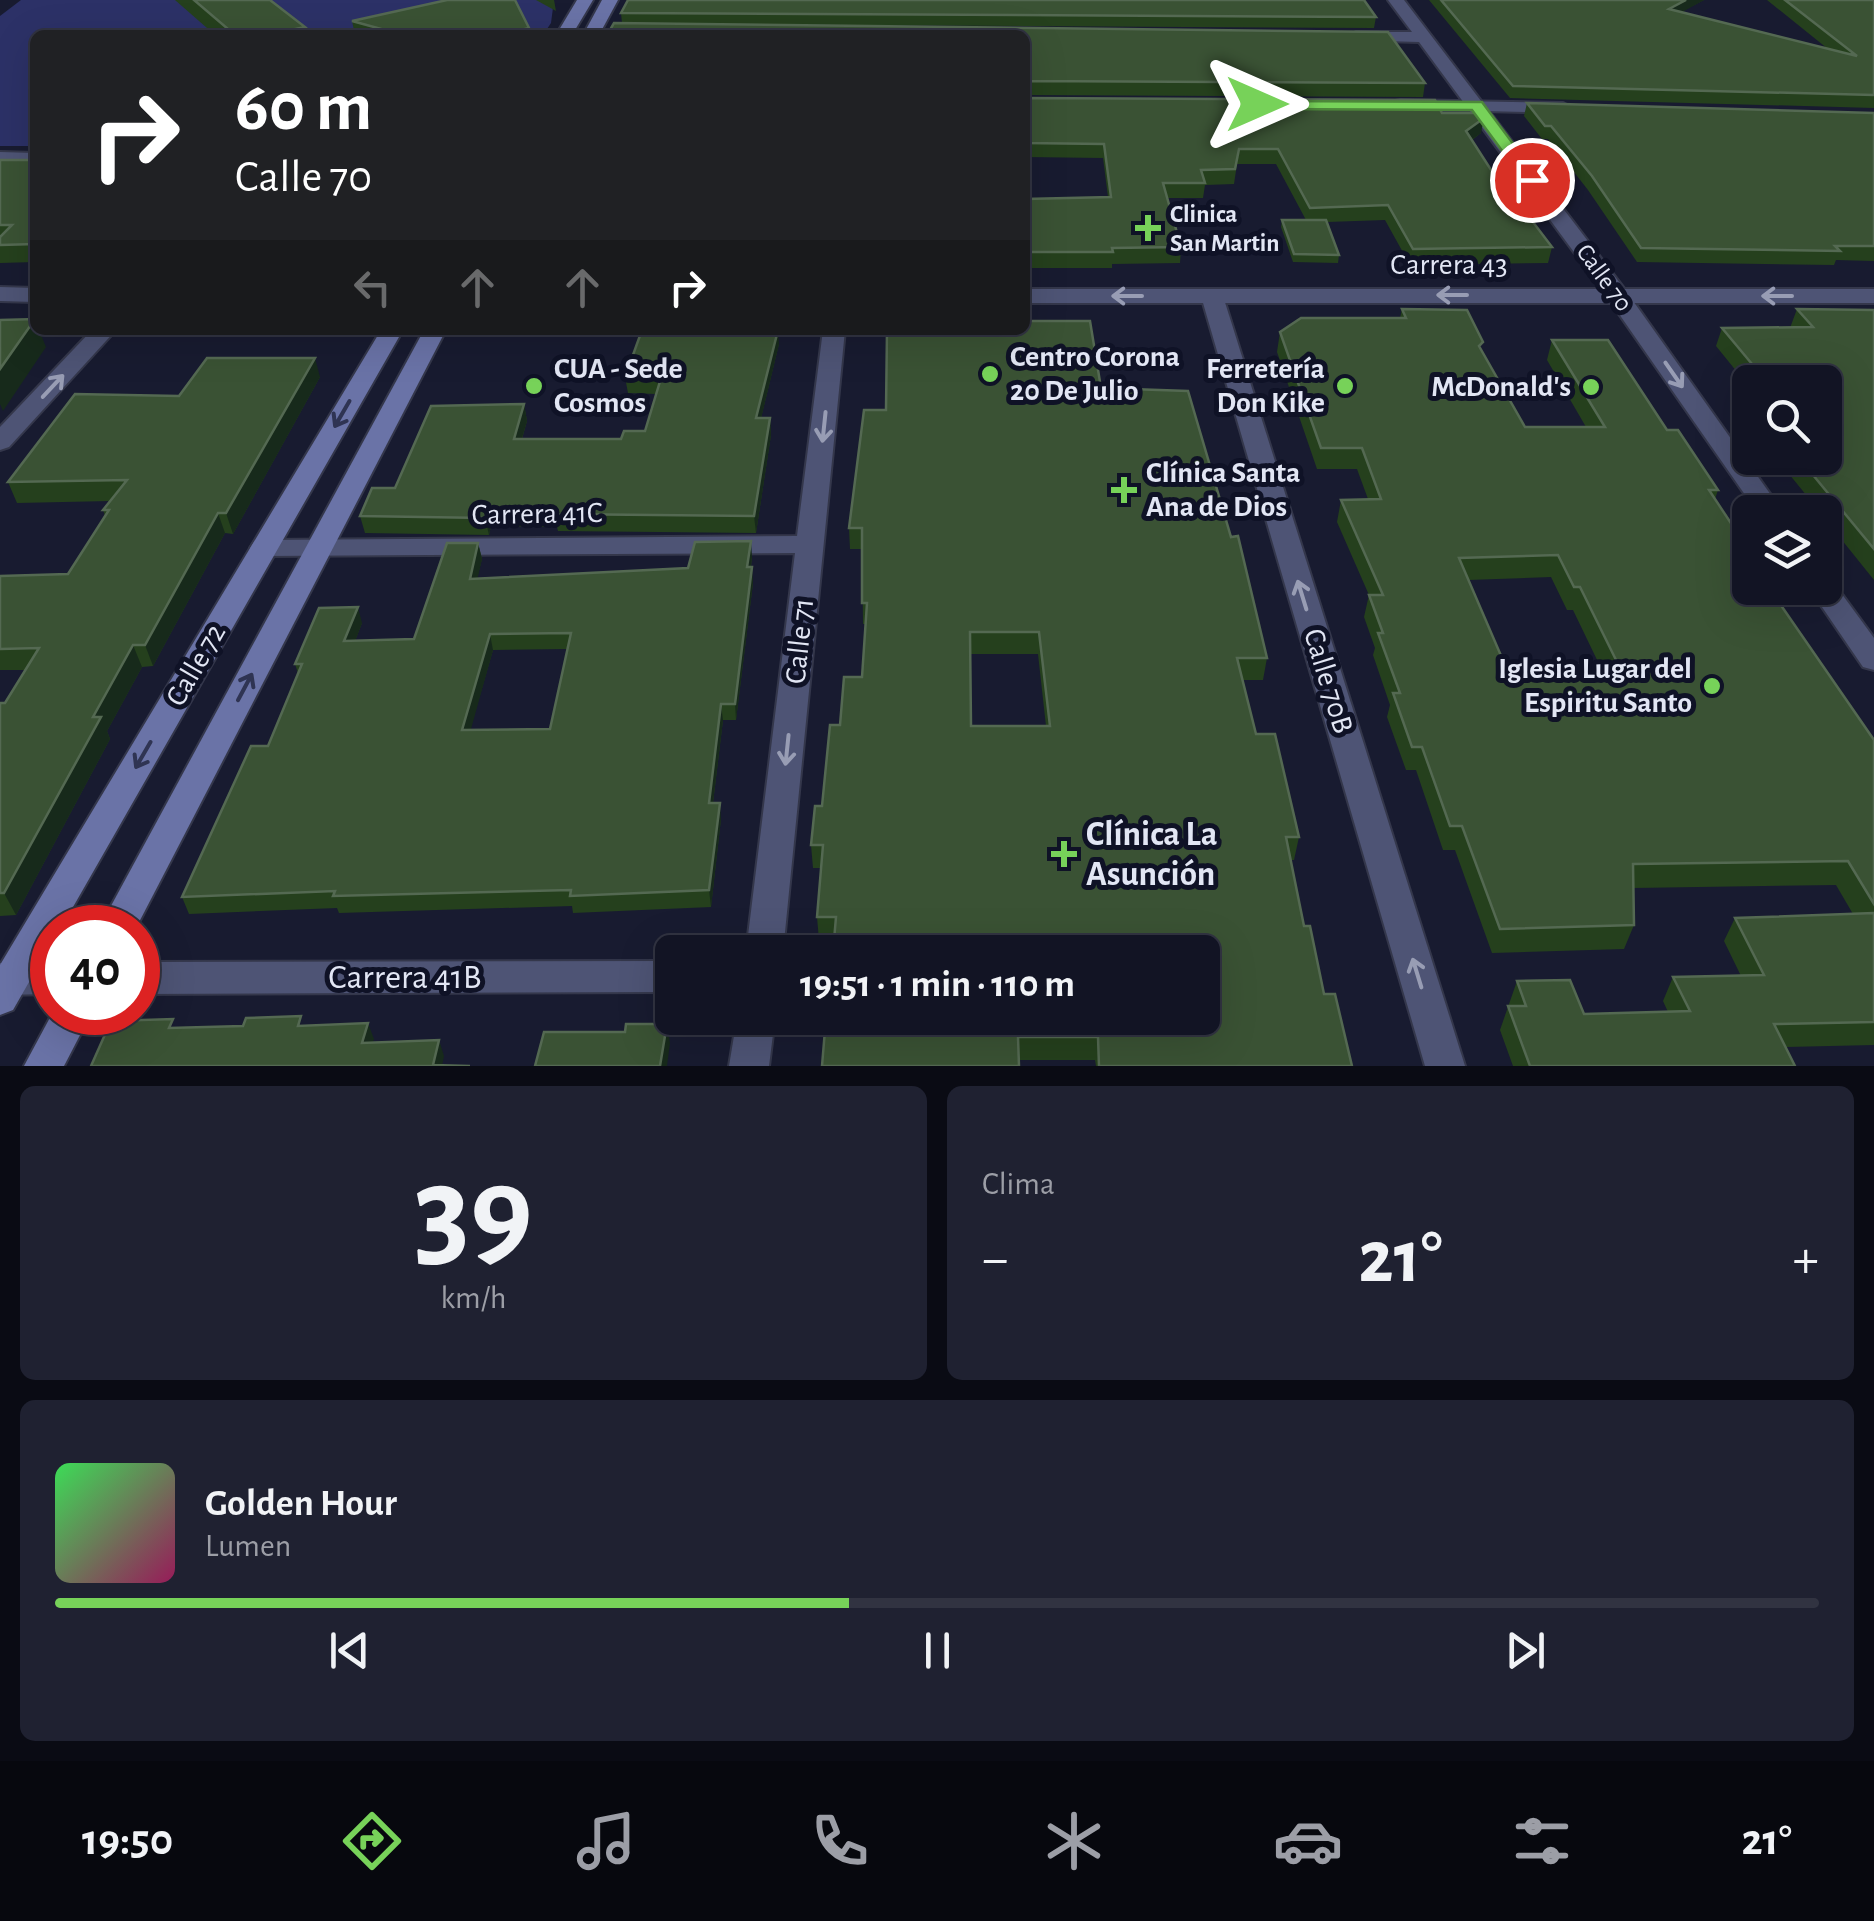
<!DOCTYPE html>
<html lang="es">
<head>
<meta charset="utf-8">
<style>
  body { margin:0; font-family:"Alegreya Sans",sans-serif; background:#1f2131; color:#f1f3f6; height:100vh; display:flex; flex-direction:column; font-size:38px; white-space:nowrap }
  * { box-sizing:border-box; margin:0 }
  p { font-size:32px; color:#9c9ea6 }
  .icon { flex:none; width:55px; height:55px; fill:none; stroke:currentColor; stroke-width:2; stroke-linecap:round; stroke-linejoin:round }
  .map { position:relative; height:1066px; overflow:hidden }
  .drawer { display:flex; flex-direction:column; gap:20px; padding:20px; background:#0a0b14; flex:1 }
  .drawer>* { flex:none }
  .top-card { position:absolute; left:30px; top:30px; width:1000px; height:305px; border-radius:15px; box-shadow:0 10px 40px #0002,0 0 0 2px #313341; background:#202124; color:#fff; overflow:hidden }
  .buttons { position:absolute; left:1732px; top:365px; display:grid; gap:20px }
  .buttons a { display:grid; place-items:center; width:110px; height:110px; border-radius:15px; background:#121424; box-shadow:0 10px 40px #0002,0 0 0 2px #313341; font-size:50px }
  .speed { position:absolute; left:30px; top:905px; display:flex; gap:20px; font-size:50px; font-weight:700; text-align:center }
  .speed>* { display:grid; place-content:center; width:130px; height:130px; border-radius:50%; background:#121424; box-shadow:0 10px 40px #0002,0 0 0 2px #313341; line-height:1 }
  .speed .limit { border:15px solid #d22; background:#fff; color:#111 }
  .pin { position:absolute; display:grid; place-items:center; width:85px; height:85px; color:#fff; margin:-42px; border:5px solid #fff; border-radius:50%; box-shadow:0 2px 10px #0007 }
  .me { position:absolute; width:110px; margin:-55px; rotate:90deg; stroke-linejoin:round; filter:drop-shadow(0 0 8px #0008) }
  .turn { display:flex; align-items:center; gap:35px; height:210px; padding:0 40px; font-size:45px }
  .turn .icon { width:130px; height:130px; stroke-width:2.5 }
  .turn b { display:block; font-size:70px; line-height:85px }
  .lanes { display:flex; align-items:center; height:95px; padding:0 40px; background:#0003; justify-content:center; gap:50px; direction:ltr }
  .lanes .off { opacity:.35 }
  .big { font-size:75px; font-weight:600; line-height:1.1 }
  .drawer .card { flex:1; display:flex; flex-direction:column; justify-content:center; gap:15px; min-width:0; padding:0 35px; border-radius:15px; background:#1f2131 }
  .drawer .dial { align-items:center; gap:0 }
  .dial b { font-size:130px; line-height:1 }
  .song { display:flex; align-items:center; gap:30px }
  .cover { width:120px; height:120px; border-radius:15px; background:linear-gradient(135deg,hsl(130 70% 55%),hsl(330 70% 35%)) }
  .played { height:10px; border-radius:5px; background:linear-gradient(90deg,#77d259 45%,#313341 45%) }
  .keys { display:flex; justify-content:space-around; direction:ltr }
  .heat { display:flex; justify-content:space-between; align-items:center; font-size:55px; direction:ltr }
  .drawer .tiles { flex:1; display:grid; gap:20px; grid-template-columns:1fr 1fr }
  .card:last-child { grid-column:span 2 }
  .trip { position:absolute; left:655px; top:935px; width:565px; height:100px; border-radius:15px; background:#121424; box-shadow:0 10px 40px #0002,0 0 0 2px #313341; font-weight:600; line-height:100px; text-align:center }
  .dock { display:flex; height:160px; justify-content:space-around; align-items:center; background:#07080e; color:#9c9ea6 }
  .dock .icon { width:70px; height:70px }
  .dock .on { color:#77d259 }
  .dock b { font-size:45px; color:#f1f3f6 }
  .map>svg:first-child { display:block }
  .green { fill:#2c3167 }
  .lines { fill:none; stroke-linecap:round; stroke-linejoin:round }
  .minor-casing { stroke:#34374b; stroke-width:4 }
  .tertiary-casing { stroke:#34374b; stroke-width:4 }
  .secondary-casing { stroke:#34374b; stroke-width:4 }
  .minor { fill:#4e5475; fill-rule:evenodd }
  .tertiary { fill:#4e5475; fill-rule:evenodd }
  .secondary { fill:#6a73a7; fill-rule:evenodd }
  .wall { fill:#25401d; fill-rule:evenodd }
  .shaded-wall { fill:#172a1b }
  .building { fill:#3a5234; stroke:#546952; stroke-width:2.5; fill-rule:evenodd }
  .oneway { stroke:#989db4 }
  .oneway2 { stroke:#2f3453 }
  .route { fill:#77d259; stroke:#4d883a; stroke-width:2.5 }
  .poi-dot { fill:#77d259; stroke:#0f1226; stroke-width:4 }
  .labels { text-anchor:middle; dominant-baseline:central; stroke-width:10; stroke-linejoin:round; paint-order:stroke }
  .far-poi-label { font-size:25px; font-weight:bold; fill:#e2e6f4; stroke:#0f1226; text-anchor:start }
  .far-street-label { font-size:25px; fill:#e2e6f4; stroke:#0f1226 }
  .street-label { font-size:30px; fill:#e2e6f4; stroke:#0f1226 }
  .poi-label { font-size:30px; font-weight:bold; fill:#e2e6f4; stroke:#0f1226; text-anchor:start }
  .near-poi-label { font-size:35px; font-weight:bold; fill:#e2e6f4; stroke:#0f1226; text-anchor:start }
  .near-street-label { font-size:35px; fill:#e2e6f4; stroke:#0f1226 }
</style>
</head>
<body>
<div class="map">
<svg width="1874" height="1066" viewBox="0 0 1874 1066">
  <rect width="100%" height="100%" fill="#181b30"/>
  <!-- green -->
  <polygon class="green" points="21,0 554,0 551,23 543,35 35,35 35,146 0,146 0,16"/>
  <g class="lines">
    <!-- minor casing -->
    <g class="minor-casing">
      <g id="minor">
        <polygon points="1388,0 1404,0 1626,291 1783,512 1757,512 1610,301 1419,42 1350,40 1348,37 1356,32 1412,32"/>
        <polygon points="1212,289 1223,296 1465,1066 1425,1066 1201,296"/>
        <polygon points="92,330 116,330 9,447 0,450 0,427"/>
        <polygon points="823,330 845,330 783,952 746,952 795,553 264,556 254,554 250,548 254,542 264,540 797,536"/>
        <polygon points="1825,579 1833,582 1874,638 1874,670 1863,667 1809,588 1825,588"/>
        <polygon points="138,962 672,961 672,992 138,994"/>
        <polygon points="0,963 52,964 52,994 0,995"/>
        <polygon points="737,1018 775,1018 769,1066 729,1066"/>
      </g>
    </g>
    <!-- tertiary casing -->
    <g class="tertiary-casing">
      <g id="tertiary">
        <polygon points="1401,100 1563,103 1572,108 1563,113 1395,109 1395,101"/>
        <polygon points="0,152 35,153 35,165 0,164"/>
        <polygon points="0,287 35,288 35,302 0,301"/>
        <rect x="1025" y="289" width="849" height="14"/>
      </g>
    </g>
    <!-- secondary casing -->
    <g class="secondary-casing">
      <g id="secondary">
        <polygon points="577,0 593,0 572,35 556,35"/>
        <polygon points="602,0 618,0 599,35 583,35"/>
        <polygon points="381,330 403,330 61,928 52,928 52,942 13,1010 0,1015 0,965"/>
        <polygon points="424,330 446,330 136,928 99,928"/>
        <polygon points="53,1012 92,1012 64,1066 24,1066"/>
      </g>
    </g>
    <!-- minor -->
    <use href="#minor" class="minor"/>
    <!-- tertiary -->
    <use href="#tertiary" class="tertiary"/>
    <!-- secondary -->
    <use href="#secondary" class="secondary"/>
  </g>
  <!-- wall -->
  <g class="wall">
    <polygon points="175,0 270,0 307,35 215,35"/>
    <polygon points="536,0 554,0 556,11"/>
    <polygon points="1429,0 1704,0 1681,12 1828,49 1767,0 1874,0 1874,108 1510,98"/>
    <polygon points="621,13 1376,17 1374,28 693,24 1425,83 1423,97 1025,95 622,23"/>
    <polygon points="352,21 530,35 355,35"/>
    <polygon points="1025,98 1442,113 1481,133 1472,140 1511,201 1552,247 1548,263 1410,265 1385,220 1327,222 1339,255 1338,263 1293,262 1281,227 1282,220 1306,220 1276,164 1237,164 1234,184 1205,185 1203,198 1167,198 1181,247 1180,263 1112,264 1112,268 1025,268 1025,199 1108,197 1103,158 1025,157"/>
    <polygon points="1527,103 1874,113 1874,261 1836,260 1834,265 1637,262 1588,190 1548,139 1542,139 1524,116"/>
    <polygon points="0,160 35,160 35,262 0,263"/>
    <path d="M1402 309 1481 350 1525 427H1586L1547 360 1552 340 1667 430 1718 490 1715 499 1750 588 1874 740V1045L1786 1047 1795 1066H1513L1500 1030 1517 981 1584 1014 1668 1012 1663 1001 1673 977 1741 976 1724 941 1735 918 1853 914 1836 885 1633 888 1634 925 1624 949 1492 953 1455 850H1443L1416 770H1406L1387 717 1390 705 1373 655 1375 648 1364 617 1369 595 1337 522 1341 500 1368 499 1357 469H1317L1277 352 1280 332 1400 318ZM1551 577 1567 610H1573L1599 664 1505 665 1468 580Z"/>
    <polygon points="1797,309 1874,310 1874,580 1825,519 1825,512 1820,512 1776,458 1825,458 1825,382 1750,382 1750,388 1716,346 1722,328 1790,328"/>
    <polygon points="779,344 761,418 770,418 771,435 756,533 558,531 557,527 491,526 489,535 365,533 360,516 395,488 524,404 527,421 522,439 621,439 645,431 656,394 628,393 625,377"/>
    <polygon points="320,377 233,534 225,533 153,666 142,667 107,731 110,739 16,915 0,916 0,703 5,703 26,670 0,670 0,576 68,574 105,516 103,510 110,501 17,503 8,482 179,396"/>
    <path d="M1101 388 1267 658 1263 680H1242L1256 734 1299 837 1294 860H1290L1304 926 1324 994 1352 1066H1096L1095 1060H1019L834 940H819L817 917 821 868H813L811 845 822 806 840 725 862 677 866 624H863L862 549H850L849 528 886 410ZM971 654H1038L1046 726H971Z"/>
    <path d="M478 543 482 559 477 578 688 568 752 557 751 567 753 583 736 720H723L713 803 721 819 711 907 573 913 572 906 339 913 337 908 189 914 182 897 268 746 298 673 295 664 362 623 355 641 414 639ZM567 649 550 729 470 730 493 650Z"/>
  </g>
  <!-- shaded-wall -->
  <g class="shaded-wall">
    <polygon points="1686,0 1704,0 1666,21 1669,9"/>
    <polygon points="305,27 307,35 267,35"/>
    <polygon points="529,28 530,35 501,35"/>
    <polygon points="1484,118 1481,133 1463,146 1466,131"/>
    <polygon points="35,319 35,330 39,330 46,347 3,411 0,404 0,369"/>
    <polygon points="778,330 779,344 757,435 756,418"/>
    <polygon points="315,358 320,377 233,534 226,513"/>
    <polygon points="524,404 527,421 517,455 514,439"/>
    <polygon points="770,418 771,435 756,533 754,516"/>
    <polygon points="488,510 491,526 489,535 485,518"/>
    <polygon points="218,513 225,533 153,666 145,645"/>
    <polygon points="751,541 752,557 748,583 747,567"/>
    <polygon points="478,543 482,559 474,594 470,579"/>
    <polygon points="752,567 753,583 736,720 735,704"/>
    <polygon points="358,607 362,623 349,657 344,641"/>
    <polygon points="490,634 493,650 466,747 462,730"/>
    <polygon points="133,645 142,667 107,731 110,739 16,915 4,893 93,717"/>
    <polygon points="721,704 723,720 711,819 709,803"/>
    <polygon points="720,803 721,819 711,907 709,890"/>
    <polygon points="368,1023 374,1039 368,1059 362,1043"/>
    <polygon points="667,1024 670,1043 667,1066 660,1066"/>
    <polygon points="439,1040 444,1056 442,1066 433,1066"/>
  </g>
  <!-- building -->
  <g class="building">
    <polygon points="194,0 270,0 305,27 267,35 235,35"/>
    <polygon points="447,0 515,0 529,28 501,35 403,35 352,21"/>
    <polygon points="628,0 1364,0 1376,17 621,13"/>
    <polygon points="1441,0 1686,0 1669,9 1857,56 1785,0 1874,0 1874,95 1513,86"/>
    <polygon points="614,23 1388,32 1425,83 1026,81 1025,83 1025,35 607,35"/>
    <polygon points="1025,98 1435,100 1442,113 1480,113 1484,118 1466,131 1511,201 1517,201 1552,247 1413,249 1388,205 1310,208 1278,149 1239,149 1235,169 1201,170 1205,183 1163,183 1181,247 1112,248 1113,252 1025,252 1025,199 1111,197 1104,144 1025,143"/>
    <polygon points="1527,103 1874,113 1874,246 1835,246 1840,251 1641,248 1592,176 1551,126 1545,126"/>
    <polygon points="0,160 35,160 35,244 0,245 0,237 12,225 0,225"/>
    <polygon points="1282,220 1326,220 1339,255 1294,254"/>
    <path d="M1402 309 1467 310 1483 342 1479 346 1525 427H1605L1552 340H1608L1667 430H1678L1718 490H1709L1750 552V588H1769L1874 740V904L1848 861 1633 864 1634 925 1500 929 1462 826H1450L1422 747H1412L1393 693H1400L1378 633H1383L1369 595H1383L1341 500 1381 499 1362 448H1321L1280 332 1301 318H1406ZM1558 555 1574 587H1580L1618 664 1505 665 1459 558Z"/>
    <polygon points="1797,309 1874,310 1874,549 1799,458 1825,458 1825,382 1767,382 1722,328 1813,327"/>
    <polygon points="35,319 0,369 0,320"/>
    <path d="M1025 321H1090L1101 388 1188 391 1231 537 1238 536 1267 658H1237L1256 734H1275L1299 837H1286L1304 926H1310L1324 994H1335L1352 1066H1099L1098 1037H1018L1019 1066H822L826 1018H1202V952H833L836 917H817L823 845H811L815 806H822L830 725H840L844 677H862L867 603H862V528H849L864 410H886L887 330H1025ZM970 632H1039L1050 726H971Z"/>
    <polygon points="642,330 778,330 756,418 770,418 754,516 555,514 557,510 488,510 485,518 360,516 372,488 395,488 431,406 524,404 514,439 621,439 624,431 645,431 661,378 625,377"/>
    <polygon points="207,358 315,358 226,513 218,513 145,645 133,645 93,717 101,717 4,893 0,893 0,703 5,703 39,648 0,649 0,576 68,574 109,510 103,510 127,480 8,482 75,394 179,396"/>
    <path d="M751 541 747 567H752L735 704H721L709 803H720L709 890 570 896 571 890 333 896 335 891 182 897 251 746H268L302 664H295L319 608 358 607 344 641 414 639 447 543H478L470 579 688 568 695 542ZM571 633 550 729 462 730 490 634Z"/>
    <polygon points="1874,913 1874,1022 1774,1024 1795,1066 1530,1066 1508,1006 1526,1006 1517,981 1570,980 1584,1014 1690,1011 1673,977 1764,975 1735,918"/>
    <polygon points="301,1016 298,1026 368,1023 362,1043 439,1040 433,1065 470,1066 91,1066 111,1021 173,1019 169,1028 243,1026 246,1018"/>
    <polygon points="626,1024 667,1024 660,1066 535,1066 544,1032 625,1032"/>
  </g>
  <!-- one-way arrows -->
  <defs><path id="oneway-shaft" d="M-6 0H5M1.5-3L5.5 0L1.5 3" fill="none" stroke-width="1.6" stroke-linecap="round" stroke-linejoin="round" transform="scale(2.5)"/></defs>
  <g class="oneway">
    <use href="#oneway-shaft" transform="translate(1452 295) rotate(180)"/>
    <use href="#oneway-shaft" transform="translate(1127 296) rotate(180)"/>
    <use href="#oneway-shaft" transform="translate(1777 296) rotate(180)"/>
    <use href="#oneway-shaft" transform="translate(1674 375) rotate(55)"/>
    <use href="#oneway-shaft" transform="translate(53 386) rotate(-47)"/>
    <use href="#oneway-shaft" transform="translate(824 427) rotate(96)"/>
    <use href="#oneway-shaft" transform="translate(1302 595) rotate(-107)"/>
    <use href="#oneway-shaft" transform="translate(787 750) rotate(96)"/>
    <use href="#oneway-shaft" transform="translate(1417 973) rotate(-107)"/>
  </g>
  <g class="oneway2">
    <use href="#oneway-shaft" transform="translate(342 414) rotate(120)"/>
    <use href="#oneway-shaft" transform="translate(245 687) rotate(-62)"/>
    <use href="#oneway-shaft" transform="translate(143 755) rotate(120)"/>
  </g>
  <!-- route -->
  <polygon class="route" points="1252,101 1482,102 1540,180 1526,183 1472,110 1257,109 1252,108"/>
  <!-- markers -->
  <g class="poi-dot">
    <path d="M1143 213h10v10h10v10h-10v10h-10v-10h-10v-10h10z"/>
    <circle cx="990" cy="374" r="10"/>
    <circle cx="534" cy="386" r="10"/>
    <circle cx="1345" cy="386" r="10"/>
    <circle cx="1591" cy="387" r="10"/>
    <path d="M1119 475h10v10h10v10h-10v10h-10v-10h-10v-10h10z"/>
    <circle cx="1712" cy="686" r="10"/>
    <path d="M1059 839h10v10h10v10h-10v10h-10v-10h-10v-10h10z"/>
  </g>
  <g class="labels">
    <!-- far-poi labels -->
    <g class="far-poi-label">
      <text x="1170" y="214">Clinica<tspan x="1170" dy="29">San Martin</tspan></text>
    </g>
    <!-- far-street labels -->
    <g class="far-street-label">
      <text transform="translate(1604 278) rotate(54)">Calle 70</text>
    </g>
    <!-- street labels -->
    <g class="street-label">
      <text x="1449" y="265">Carrera 43</text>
      <text transform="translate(537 514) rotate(-1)">Carrera 41C</text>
      <text transform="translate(800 641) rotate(-84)">Calle 71</text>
      <text transform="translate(196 665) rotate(-60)">Calle 72</text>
      <text transform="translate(1328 681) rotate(73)">Calle 70B</text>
    </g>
    <!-- poi labels -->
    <g class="poi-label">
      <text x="1010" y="357">Centro Corona<tspan x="1010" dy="34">20 De Julio</tspan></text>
      <text x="554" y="369">CUA - Sede<tspan x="554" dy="34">Cosmos</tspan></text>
      <text x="1325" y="369" text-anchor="end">Ferretería<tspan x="1325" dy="34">Don Kike</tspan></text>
      <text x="1571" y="387" text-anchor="end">McDonald's</text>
      <text x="1146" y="473">Clínica Santa<tspan x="1146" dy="34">Ana de Dios</tspan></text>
      <text x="1692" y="669" text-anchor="end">Iglesia Lugar del<tspan x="1692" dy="34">Espiritu Santo</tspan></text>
    </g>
    <!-- near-poi labels -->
    <g class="near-poi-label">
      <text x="1086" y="834">Clínica La<tspan x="1086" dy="40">Asunción</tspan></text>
    </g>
    <!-- near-street labels -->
    <g class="near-street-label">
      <text x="405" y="977">Carrera 41B</text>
    </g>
  </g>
</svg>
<div class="buttons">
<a><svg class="icon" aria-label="search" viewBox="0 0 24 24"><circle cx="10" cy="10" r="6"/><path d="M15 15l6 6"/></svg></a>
<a><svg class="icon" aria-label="layers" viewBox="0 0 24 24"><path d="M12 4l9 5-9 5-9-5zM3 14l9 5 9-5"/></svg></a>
</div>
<div class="speed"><div class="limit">40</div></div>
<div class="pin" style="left:1532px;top:180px;background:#d93025"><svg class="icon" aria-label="arrive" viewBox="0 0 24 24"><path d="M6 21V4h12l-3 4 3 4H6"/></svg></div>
<svg class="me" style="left:1257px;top:104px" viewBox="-20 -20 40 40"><path d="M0-17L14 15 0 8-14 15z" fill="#77d259" stroke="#fff" stroke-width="4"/></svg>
<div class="trip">19:51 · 1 min · 110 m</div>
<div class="top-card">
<div class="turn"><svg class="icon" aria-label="right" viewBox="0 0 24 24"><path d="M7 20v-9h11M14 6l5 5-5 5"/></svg><div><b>60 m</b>Calle 70</div></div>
<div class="lanes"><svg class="icon off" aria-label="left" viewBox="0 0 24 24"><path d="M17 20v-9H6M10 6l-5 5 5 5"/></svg><svg class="icon off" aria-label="ahead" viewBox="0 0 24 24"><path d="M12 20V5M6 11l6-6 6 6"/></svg><svg class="icon off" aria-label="ahead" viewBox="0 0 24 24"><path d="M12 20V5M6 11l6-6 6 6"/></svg><svg class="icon" aria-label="right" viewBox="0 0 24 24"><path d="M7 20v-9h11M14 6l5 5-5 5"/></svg></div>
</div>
</div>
<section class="drawer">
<div class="tiles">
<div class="card dial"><b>39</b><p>km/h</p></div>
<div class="card"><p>Clima</p>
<div class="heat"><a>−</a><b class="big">21°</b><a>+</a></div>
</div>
<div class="card">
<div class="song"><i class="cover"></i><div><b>Golden Hour</b><p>Lumen</p></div></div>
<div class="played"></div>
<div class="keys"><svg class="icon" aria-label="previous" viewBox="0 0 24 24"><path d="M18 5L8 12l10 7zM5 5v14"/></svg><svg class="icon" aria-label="pause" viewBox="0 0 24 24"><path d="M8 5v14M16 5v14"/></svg><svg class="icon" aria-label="next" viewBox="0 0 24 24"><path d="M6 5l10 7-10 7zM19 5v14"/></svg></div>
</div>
</div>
</section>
<nav class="dock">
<b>19:50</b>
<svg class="icon on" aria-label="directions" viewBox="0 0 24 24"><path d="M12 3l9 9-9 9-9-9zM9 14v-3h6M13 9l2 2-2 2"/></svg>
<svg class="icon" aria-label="music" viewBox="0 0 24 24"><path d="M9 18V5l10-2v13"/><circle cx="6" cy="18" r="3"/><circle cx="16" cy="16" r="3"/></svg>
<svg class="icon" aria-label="phone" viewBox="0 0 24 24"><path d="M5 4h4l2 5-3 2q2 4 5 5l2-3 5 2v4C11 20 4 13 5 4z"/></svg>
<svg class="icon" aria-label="climate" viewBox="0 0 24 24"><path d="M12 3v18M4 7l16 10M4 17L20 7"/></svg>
<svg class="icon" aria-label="car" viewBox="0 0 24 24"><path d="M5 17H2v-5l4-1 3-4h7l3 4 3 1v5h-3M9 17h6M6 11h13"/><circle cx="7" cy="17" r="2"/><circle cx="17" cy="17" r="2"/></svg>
<svg class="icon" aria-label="filters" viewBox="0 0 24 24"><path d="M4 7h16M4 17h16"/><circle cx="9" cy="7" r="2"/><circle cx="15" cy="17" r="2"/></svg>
<b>21°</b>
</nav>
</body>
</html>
